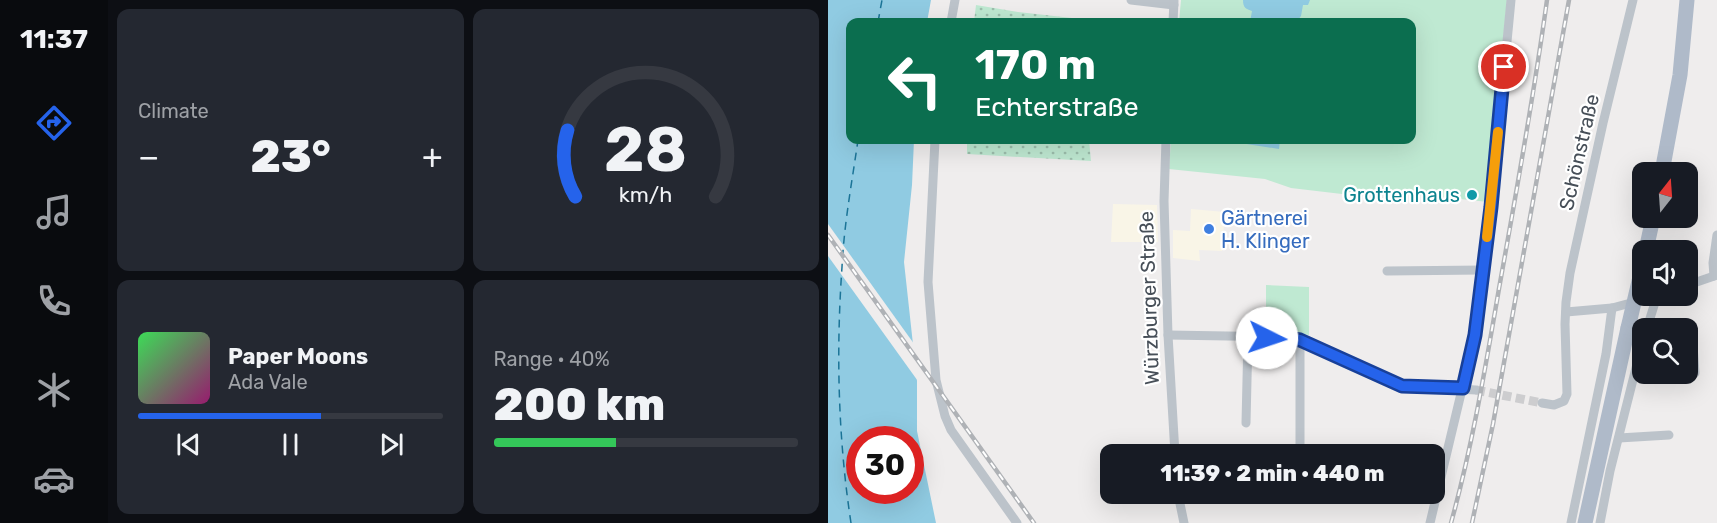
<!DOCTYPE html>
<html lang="en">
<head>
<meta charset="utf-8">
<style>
  body { margin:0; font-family:Rubik,sans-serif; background:#242831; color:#f1f3f6; height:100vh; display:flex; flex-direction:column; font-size:22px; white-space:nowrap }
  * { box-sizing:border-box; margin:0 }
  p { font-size:20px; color:#9ea1a6 }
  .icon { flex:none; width:33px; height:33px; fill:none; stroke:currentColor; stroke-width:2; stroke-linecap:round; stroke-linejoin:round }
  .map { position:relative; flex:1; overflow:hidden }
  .side { display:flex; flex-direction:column; gap:9px; padding:9px; background:#0d0f14; width:720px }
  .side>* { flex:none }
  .hud { position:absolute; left:18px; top:18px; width:570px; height:126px; border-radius:12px; box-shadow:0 6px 24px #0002; background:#0b6e4f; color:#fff; overflow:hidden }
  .needle { width:39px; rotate:17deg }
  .tools { position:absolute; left:804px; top:162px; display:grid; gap:12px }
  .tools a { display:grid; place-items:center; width:66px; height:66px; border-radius:12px; background:#171b24; box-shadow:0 6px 24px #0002; font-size:30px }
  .speed { position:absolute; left:18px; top:426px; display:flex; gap:12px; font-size:30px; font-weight:700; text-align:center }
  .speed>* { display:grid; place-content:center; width:78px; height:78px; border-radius:50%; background:#171b24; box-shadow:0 6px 24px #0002; line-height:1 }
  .speed .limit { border:9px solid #d22; background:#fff; color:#111 }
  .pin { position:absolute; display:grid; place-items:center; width:51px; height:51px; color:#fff; margin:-26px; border:3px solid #fff; border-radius:50%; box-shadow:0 2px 6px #0007 }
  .me { position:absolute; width:66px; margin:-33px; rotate:94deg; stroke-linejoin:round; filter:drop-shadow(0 0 4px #0008) }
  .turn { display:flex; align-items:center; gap:21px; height:126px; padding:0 30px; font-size:27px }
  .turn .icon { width:78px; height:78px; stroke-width:2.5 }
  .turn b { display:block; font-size:42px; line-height:51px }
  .big { font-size:45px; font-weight:800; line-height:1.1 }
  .side .card { flex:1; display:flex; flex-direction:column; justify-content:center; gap:9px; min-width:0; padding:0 21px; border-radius:12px; background:#242831 }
  .side .dial { align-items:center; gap:0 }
  .dial svg { height:156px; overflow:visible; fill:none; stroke:#363941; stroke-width:7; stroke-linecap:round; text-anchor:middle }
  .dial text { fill:#f1f3f6; stroke:none }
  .song { display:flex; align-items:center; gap:18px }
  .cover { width:72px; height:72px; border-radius:9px; background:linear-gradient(135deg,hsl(130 70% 55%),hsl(320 70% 35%)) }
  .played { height:6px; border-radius:3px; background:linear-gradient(90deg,#2563eb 60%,#363941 60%) }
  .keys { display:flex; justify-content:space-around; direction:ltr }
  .heat { display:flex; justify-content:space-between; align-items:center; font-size:33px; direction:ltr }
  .charge { height:9px; border-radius:4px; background:linear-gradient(90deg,#34c759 40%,#363941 0) }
  .side .tiles { flex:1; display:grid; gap:9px; grid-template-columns:repeat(2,1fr) }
  .trip { position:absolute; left:272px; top:444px; width:345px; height:60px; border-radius:12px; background:#171b24; box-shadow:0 6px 24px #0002; font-weight:800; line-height:60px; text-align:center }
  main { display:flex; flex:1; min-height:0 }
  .dock { display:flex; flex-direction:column; width:108px; justify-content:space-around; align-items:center; background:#090b0e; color:#9ea1a6 }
  .dock .icon { width:42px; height:42px }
  .dock .current { color:#2563eb }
  .dock b { font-size:27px; color:#f1f3f6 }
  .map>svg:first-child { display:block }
  .commercial { fill:#f9f5e7 }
  .green { fill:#bfe9d2 }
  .garden { fill:url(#garden-dots) }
  .water { fill:#90cbe2; fill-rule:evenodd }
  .pier { fill:#efeded }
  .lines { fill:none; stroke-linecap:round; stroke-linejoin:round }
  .ferry { stroke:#1b7497; stroke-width:1.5; stroke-dasharray:8 6; stroke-linecap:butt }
  .street-tunnel { stroke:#cdcdcf; stroke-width:9; stroke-dasharray:9 4.5; stroke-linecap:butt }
  .street { stroke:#bcc3ca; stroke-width:9 }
  .primary { stroke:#afbac9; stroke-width:15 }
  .rail-casing { stroke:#afb2b6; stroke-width:4.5 }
  .rail { stroke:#fff; stroke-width:2; stroke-dasharray:7; stroke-linecap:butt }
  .primary-bridge { stroke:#afbac9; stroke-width:15 }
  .route-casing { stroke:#184099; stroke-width:15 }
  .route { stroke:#2563eb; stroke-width:10 }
  .slow { stroke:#f59e0b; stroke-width:10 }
  .culture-dot { fill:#0f9aa8; stroke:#fff; stroke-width:2 }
  .shop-dot { fill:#3f7fe0; stroke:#fff; stroke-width:2 }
  .labels { text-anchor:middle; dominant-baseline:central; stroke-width:4.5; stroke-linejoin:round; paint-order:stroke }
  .street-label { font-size:20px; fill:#474f58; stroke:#fff }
  .culture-label { font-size:20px; fill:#0d838f; stroke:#fff; text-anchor:end }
  .shop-label { font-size:20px; fill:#366cbe; stroke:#fff; text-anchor:start }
</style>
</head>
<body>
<main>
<nav class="dock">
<b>11:37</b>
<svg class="icon current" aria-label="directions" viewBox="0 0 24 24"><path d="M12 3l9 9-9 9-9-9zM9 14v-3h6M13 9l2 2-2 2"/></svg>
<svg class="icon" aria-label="music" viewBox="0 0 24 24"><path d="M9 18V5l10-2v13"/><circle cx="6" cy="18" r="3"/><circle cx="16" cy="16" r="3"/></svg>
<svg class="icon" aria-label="phone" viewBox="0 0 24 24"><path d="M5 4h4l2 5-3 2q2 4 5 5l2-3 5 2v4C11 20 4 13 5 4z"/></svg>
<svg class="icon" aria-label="climate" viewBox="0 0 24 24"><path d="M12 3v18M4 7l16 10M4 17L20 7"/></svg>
<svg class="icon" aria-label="car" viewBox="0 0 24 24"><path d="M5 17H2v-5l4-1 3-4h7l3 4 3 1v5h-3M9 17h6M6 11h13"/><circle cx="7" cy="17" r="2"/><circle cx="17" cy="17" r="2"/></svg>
</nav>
<section class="side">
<div class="tiles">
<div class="card"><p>Climate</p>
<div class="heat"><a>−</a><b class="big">23°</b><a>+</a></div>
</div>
<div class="card dial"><svg viewBox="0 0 100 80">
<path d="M14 69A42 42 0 1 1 86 69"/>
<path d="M14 69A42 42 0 0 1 10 35" stroke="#2563eb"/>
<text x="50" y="56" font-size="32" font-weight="700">28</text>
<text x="50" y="72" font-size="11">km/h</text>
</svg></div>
<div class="card">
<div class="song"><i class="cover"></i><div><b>Paper Moons</b><p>Ada Vale</p></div></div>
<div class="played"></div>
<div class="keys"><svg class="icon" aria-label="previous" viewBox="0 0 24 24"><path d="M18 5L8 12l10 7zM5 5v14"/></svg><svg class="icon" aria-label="pause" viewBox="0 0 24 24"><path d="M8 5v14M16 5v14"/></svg><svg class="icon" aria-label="next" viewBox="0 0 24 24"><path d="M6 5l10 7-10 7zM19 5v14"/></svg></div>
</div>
<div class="card"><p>Range · 40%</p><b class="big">200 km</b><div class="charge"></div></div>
</div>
</section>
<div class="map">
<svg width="889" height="523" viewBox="0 0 889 523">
  <defs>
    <pattern id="garden-dots" width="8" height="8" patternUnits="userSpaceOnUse" patternTransform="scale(1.5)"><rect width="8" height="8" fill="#bfe9d2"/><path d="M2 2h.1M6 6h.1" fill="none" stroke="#9dbfad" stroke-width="1.8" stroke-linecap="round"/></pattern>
  </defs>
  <rect width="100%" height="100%" fill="#efeded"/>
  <!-- commercial -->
  <g class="commercial">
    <polygon points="285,204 329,205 330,242 283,242"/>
    <polygon points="363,209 397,212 394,251 371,250 372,261 345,258 345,230 362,231"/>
  </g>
  <!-- green -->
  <g class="green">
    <polygon points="353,0 679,0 660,202 549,190 514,194 463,188 437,179 341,169 343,140 584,140 584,22 351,22"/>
    <polygon points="438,285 481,287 481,335 438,329"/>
  </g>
  <!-- garden -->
  <g class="garden">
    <polygon points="148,5 190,12 271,21 271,22 146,22"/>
    <polygon points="139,140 261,140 263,161 139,154"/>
  </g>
  <!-- water -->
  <g class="water">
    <path d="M0 0H103L99 22H22V140H86L84 185 76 262 89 381V431L108 523H0ZM32 440H82V490H32Z"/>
    <path d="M415 0H482L480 5H475L473 16 469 21 462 20V22H422L424 11C418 9 415 8 415 0Z"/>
    <polygon points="393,140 452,140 451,149"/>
  </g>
  <!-- pier -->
  <polygon class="pier" points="0,224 89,348 92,384 0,256"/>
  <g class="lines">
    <!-- ferry -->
    <g class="ferry">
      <polyline points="50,22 54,0"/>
      <path d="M23 523C10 438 8 352 14 267 16 224 24 182 30 140"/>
    </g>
    <!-- street-tunnel -->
    <polyline class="street-tunnel" points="648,390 714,403"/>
    <!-- street -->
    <g class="street">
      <polyline points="303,0 346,5"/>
      <polyline points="123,22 127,0"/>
      <polyline points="345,22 346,1"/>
      <polyline points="107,140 100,282 108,380 117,416 123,430 189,523"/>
      <polyline points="338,140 336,201 340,335 347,454"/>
      <polyline points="559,271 655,270"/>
      <polyline points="886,276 885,263 889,235"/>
      <polyline points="860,285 889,275"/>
      <polyline points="738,312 784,308 829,296"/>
      <polyline points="819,328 829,296"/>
      <polyline points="340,335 458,337 484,345 574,386 648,390"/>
      <polyline points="865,345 867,373"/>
      <polyline points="714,403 726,405 736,401 739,394 737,324 738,302 742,273 775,123 805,0"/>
      <polyline points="418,423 420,337"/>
      <polyline points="791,438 841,435"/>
      <polyline points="472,454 472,340"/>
      <polyline points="350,494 356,523"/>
      <polyline points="602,523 647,335 663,207 683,0"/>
      <polyline points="743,523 778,354 784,308"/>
      <polyline points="772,523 782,471 814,344"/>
    </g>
    <!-- primary -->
    <g class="primary">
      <polyline points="834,172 852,75 859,0"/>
      <polyline points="818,250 825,218"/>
      <polyline points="757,523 800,328"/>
    </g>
    <!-- rail casing -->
    <g class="rail-casing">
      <g id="rail">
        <polyline points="0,235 206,523"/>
        <path d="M623 523C645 444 658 363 672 283 689 189 706 95 719 0"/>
        <polyline points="644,523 665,424 741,0"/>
      </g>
    </g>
    <!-- rail -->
    <use href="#rail" class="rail"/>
    <!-- primary-bridge -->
    <polyline class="primary-bridge" points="800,328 812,277"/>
  </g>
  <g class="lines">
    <!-- route casing -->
    <g class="route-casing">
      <polyline id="route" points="439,338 458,338 472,340 574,386 635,388 647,335 663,207 676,67"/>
    </g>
    <!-- route -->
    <use href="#route" class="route"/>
    <!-- slow -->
    <polyline class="slow" points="659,237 670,132"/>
  </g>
  <!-- markers -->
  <circle class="culture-dot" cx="644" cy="195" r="6"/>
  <circle class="shop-dot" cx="381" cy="229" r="6"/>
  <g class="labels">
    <!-- street labels -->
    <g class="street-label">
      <text transform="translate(751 152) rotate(-77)">Schönstraße</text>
      <text transform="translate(321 298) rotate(-92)">Würzburger Straße</text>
    </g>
    <!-- culture labels -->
    <g class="culture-label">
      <text x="632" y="195">Grottenhaus</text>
    </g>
    <!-- shop labels -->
    <g class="shop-label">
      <text x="393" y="218">Gärtnerei<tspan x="393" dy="23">H. Klinger</tspan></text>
    </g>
  </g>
</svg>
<div class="tools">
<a><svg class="needle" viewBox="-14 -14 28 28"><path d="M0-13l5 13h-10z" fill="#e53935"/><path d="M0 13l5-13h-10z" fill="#9ea1a6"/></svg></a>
<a><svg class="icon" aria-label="sound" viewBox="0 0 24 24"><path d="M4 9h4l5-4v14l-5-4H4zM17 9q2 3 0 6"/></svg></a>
<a><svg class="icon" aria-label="search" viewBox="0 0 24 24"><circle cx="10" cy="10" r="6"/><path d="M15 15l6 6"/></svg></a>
</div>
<div class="speed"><div class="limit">30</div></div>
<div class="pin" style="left:676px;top:67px;background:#d93025"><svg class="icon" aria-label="arrive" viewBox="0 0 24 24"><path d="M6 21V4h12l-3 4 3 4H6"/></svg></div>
<svg class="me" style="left:439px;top:338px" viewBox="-20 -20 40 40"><circle r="19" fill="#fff"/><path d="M0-13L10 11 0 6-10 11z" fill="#2563eb"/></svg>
<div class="trip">11:39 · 2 min · 440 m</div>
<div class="hud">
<div class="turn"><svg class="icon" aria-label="left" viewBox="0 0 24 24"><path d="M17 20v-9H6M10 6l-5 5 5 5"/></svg><div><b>170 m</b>Echterstraße</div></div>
</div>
</div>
</main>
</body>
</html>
